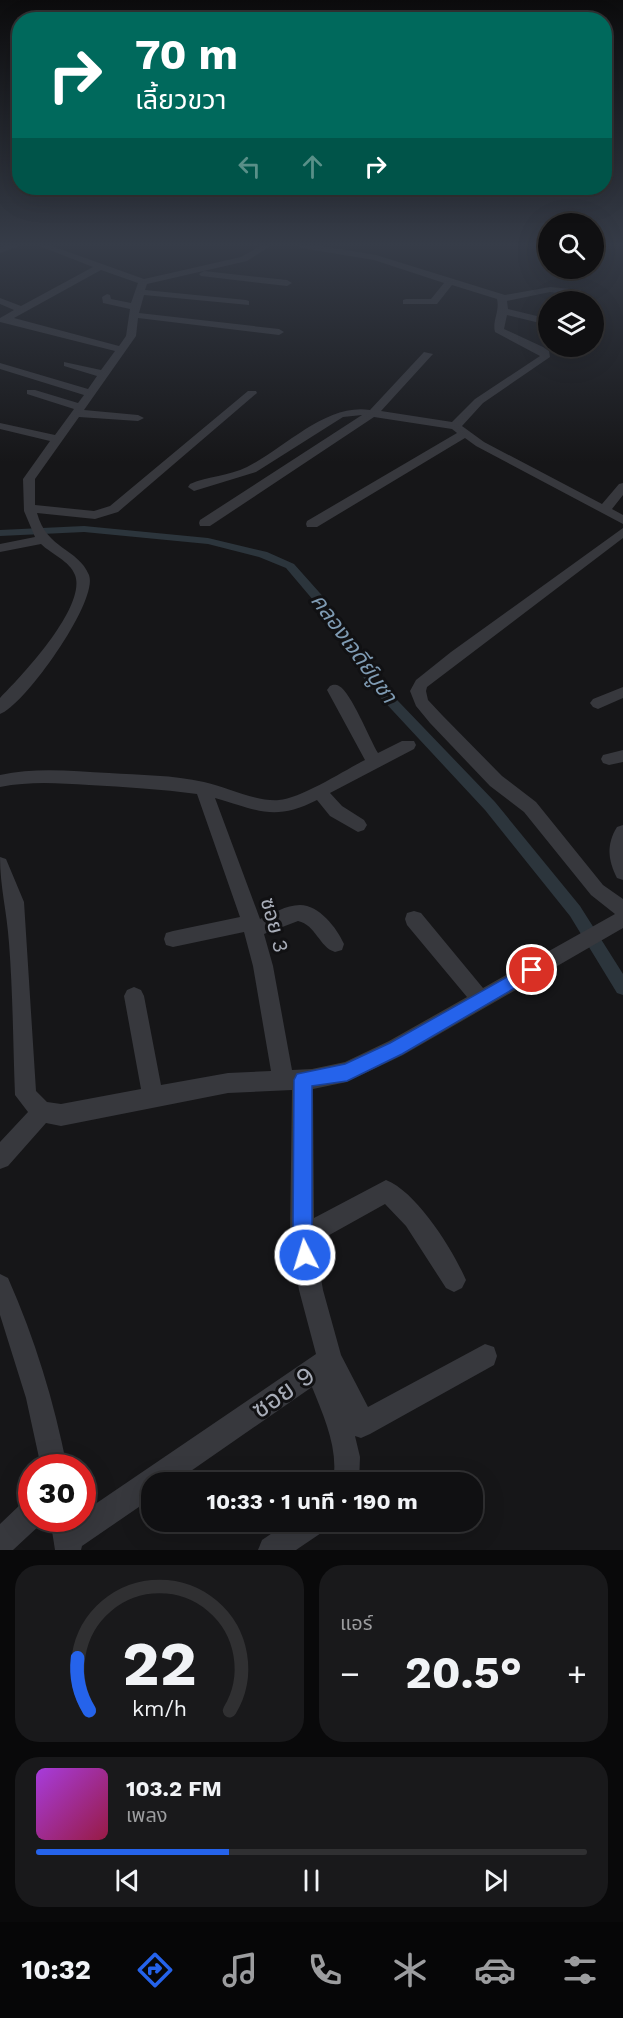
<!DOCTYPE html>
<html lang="th">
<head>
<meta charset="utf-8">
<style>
  body { margin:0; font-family:"Work Sans","Noto Sans Thai",sans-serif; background:#19191b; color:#f1f3f6; height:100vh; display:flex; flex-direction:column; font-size:22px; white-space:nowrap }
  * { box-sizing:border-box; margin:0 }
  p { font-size:20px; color:#9c9d9f }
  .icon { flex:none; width:33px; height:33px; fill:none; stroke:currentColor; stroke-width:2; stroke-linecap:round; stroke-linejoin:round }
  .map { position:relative; height:1550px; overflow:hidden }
  .details { display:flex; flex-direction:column; gap:15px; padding:15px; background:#09090a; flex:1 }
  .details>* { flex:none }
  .hud { position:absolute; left:12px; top:12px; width:600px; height:183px; border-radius:24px; box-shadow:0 6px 24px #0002,0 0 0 2px #303032; background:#00695c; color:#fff; overflow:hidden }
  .controls { position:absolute; left:538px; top:213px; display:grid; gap:12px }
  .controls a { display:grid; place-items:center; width:66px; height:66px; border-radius:50%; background:#101012; box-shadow:0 6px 24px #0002,0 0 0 2px #303032; font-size:30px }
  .speed { position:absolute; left:18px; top:1454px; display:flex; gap:12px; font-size:30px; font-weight:700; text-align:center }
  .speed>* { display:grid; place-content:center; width:78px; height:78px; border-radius:50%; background:#101012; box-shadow:0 6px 24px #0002,0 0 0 2px #303032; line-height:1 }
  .speed .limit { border:9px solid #d22; background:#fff; color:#111 }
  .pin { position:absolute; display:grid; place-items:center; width:51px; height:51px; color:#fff; margin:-26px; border:3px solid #fff; border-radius:50%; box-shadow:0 2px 6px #0007 }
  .me { position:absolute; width:66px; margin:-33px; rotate:355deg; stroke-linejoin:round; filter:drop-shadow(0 0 4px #0008) }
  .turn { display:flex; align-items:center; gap:21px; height:126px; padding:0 24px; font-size:27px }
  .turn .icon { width:78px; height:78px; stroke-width:2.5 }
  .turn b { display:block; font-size:42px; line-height:51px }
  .lanes { display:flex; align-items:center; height:57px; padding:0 24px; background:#0003; justify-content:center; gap:30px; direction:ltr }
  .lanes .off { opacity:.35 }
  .big { font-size:45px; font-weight:700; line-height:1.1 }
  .details .tile { flex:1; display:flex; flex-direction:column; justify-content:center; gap:9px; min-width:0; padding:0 21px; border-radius:24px; background:#19191b }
  .details .dial { align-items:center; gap:0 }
  .dial svg { height:156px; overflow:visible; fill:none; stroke:#303032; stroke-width:7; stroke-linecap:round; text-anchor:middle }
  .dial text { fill:#f1f3f6; stroke:none }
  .song { display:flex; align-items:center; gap:18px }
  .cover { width:72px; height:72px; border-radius:9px; background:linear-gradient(135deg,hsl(280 70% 55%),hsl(340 70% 35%)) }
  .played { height:6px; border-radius:3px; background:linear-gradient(90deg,#2563eb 35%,#303032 35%) }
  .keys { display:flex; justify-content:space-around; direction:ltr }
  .heat { display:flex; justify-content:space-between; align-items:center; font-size:33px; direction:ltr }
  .details .tiles { flex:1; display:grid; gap:15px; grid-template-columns:1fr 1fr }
  .tile:last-child { grid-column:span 2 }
  .trip { position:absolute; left:141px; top:1472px; width:342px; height:60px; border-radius:24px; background:#101012; box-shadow:0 6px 24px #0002,0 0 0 2px #303032; font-weight:700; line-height:60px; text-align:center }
  .tabs { display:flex; height:96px; justify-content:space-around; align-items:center; background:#060607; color:#9c9d9f }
  .tabs .icon { width:42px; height:42px }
  .tabs .active { color:#2563eb }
  .tabs b { font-size:27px; color:#f1f3f6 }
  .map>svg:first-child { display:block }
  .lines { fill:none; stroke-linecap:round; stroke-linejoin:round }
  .canal { fill:#2c353c; fill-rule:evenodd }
  .minor { fill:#37383d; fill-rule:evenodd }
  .route { fill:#2563eb; stroke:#184099; stroke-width:1.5 }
  .labels { text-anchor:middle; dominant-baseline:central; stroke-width:6; stroke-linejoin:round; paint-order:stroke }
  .street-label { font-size:21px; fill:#a8adb8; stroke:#111113 }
  .water-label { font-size:22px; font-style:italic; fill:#7f9bb3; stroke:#111113 }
  .near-street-label { font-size:26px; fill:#a8adb8; stroke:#111113 }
</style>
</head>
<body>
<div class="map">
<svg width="623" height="1550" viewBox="0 0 623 1550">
  <rect width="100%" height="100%" fill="#161618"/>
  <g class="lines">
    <!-- canal -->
    <polygon class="canal" points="84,526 208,538 267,552 294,564 327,601 375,677 495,802 580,906 623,974 623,995 617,993 570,916 485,810 367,683 319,607 286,568 259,557 208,544 84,532 0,536 0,530"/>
    <!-- minor -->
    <g class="minor">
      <polygon points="9,245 23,245 0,253 0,247"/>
      <path d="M37 245H49L144 279 241 257 262 245H272L247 261 147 284 145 290 246 300 249 301V305L144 295 139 313 279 329 284 332 279 335 138 318 136 336 84 410 138 415 144 418 138 421 79 417 35 479V505L94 511 110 506 248 391H256L257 393 118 512 95 519 37 513C47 550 78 548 89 575 99 601 24 706 0 714V698C21 677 87 607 75 575 70 561 51 554 41 544L0 552V544L35 537 24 511 23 479 50 441 0 429V423L55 435 74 409 27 394V390H35L78 403 84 395 0 369V363L88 389 97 376 64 366V362L101 370 115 351 0 322V318L14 310 0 304V298L21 306 93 267ZM101 270 138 283 131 303 111 299 110 295 107 294 102 297 103 303 130 309 126 336 119 346 14 318Z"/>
      <path d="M297 245H316L376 255 505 295 550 287 581 290V294L578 295 550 292 507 301 508 309 549 319 548 325 507 315 504 329 543 347 549 351 550 357 483 403 462 426 484 442 602 504 619 484 623 483V495L612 509 623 515V524L476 446 465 438 317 527H307L306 524 307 521 457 433 452 429 374 417 210 526H200L199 523 200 520 362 415 343 417 256 472 194 491 188 487 190 484C208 476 229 476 247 467 285 448 326 403 370 410L424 352 433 354 381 411 452 422 475 399 540 356 495 332C492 321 500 311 497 299L452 285 437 304H403V300L406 299H431L444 283 374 260 301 248Z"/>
      <polygon points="204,271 287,280 292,283 287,286 201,276 199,274"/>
      <path d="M623 528V538L427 687 426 691 428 700 442 715 502 776 536 802 603 885 623 899V928L403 1055 347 1082 313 1089 314 1218 386 1180C417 1192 453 1250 466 1280L462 1288 454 1292 446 1288 406 1226 385 1204 315 1243 323 1290 341 1355 368 1407 485 1344 494 1347 497 1356 494 1365 370 1434 361 1438 355 1436 360 1457 359 1482H333C339 1449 324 1417 312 1387L175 1482H152V1498L82 1546 81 1550H55L50 1518H82V1513L316 1354 299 1290 290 1237 292 1090 228 1093 61 1126 46 1123 8 1166 0 1169V1142L28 1112 15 1095C13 1044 13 994 9 943 7 912 0 887 0 857L6 859 24 902 36 1091 47 1102 61 1104 141 1089 124 996 127 990 134 987 141 990 144 996 161 1085 228 1073 271 1071 253 966 244 932 173 947 166 945 164 939 166 933 173 931 240 917 197 794C161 789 125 787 89 785 58 783 30 781 0 787V775C36 767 72 771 109 773 140 775 173 775 204 782 226 787 257 802 279 800 300 799 345 770 365 760L327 690 330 686C333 685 335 684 339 686 351 692 370 740 378 753L402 741H414L416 745 414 749 330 793 342 806 364 820 367 825 364 830 358 832 330 816 317 800C274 822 258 810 215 798L260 919C272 914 286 905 300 905 319 905 337 928 344 944L342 950 335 952C319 947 316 925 298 921L264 934 273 966 292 1070 312 1069 345 1062 389 1041 467 997 407 925 405 919 407 913 414 911 421 913 483 988 615 914 591 895 524 812 490 786 430 723 416 706 410 691 416 680 451 652Z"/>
      <polygon points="623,687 623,698 598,709 593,707 590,703 593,699"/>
      <polygon points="623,750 623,762 609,765 603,763 601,759 603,755"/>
      <path d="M623 825V880L617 878C608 860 606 845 617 827Z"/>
      <path d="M0 1274 8 1278C35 1339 54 1401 67 1467H41L26 1398 0 1315Z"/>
      <polygon points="32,1500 32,1518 44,1518 42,1523 13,1550 0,1550 0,1524 22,1503"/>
      <polygon points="290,1521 328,1521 324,1531 296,1550 258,1550 262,1540"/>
    </g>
  </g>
  <!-- sky -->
  <linearGradient id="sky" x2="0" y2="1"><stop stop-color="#0c0c0d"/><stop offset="0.53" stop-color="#363c48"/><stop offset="1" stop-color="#363c48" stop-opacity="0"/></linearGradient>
  <rect width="623" height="462" fill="url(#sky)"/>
  <!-- route -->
  <polygon class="route" points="532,963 537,965 540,970 537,975 402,1054 347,1081 312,1086 312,1237 315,1255 312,1262 305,1264 298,1262 293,1237 294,1080 297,1074 345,1064 390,1043"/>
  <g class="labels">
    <!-- street labels -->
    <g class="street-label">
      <text transform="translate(275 925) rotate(75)">ซอย 3</text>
    </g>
    <!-- water labels -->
    <g class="water-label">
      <text transform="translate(354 648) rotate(54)">คลองเจดีย์บูชา</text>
    </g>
    <!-- near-street labels -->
    <g class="near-street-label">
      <text transform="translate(283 1392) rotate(-35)">ซอย 9</text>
    </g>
  </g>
</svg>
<div class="controls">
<a><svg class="icon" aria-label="search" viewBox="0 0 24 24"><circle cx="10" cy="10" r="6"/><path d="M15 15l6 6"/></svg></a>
<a><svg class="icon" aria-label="layers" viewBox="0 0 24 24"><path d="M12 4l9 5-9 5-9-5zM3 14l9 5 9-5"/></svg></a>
</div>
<div class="speed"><div class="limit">30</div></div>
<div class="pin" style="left:532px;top:970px;background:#d93025"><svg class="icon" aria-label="arrive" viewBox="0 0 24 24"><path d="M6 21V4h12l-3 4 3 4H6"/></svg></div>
<svg class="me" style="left:305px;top:1255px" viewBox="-20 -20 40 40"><circle r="17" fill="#2563eb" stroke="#fff" stroke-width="3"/><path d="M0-11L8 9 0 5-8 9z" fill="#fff"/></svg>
<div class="trip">10:33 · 1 นาที · 190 m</div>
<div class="hud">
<div class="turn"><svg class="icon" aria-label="right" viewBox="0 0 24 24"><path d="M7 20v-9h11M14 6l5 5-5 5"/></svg><div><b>70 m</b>เลี้ยวขวา</div></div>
<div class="lanes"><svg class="icon off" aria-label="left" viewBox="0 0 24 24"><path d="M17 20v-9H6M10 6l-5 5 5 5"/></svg><svg class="icon off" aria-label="ahead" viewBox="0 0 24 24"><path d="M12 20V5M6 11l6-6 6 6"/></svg><svg class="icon" aria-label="right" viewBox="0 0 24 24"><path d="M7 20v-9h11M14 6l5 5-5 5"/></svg></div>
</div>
</div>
<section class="details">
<div class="tiles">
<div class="tile dial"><svg viewBox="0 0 100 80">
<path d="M14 69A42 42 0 1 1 86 69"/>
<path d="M14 69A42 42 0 0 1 8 42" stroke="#2563eb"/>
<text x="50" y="56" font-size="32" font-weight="700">22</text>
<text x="50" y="72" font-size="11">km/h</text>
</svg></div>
<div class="tile"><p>แอร์</p>
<div class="heat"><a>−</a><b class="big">20.5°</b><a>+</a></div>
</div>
<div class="tile">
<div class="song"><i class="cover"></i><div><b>103.2 FM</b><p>เพลง</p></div></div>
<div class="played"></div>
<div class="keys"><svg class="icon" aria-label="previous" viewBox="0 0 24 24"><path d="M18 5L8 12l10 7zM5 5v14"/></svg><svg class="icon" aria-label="pause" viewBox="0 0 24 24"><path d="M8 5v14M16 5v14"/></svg><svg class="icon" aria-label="next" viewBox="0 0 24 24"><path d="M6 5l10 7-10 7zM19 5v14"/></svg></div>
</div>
</div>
</section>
<nav class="tabs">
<b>10:32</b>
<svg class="icon active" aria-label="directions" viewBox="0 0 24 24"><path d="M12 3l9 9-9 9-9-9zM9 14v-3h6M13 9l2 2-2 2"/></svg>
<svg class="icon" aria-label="music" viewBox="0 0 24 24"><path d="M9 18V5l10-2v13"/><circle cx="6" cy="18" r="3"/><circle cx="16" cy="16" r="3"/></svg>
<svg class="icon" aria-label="phone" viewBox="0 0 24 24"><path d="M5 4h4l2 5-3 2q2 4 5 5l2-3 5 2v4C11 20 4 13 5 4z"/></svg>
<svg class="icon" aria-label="climate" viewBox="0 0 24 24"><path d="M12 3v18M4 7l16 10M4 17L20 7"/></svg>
<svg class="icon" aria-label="car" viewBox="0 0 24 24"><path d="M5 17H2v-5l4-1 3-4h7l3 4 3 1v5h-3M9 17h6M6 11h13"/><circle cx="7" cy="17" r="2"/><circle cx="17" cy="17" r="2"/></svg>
<svg class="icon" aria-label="filters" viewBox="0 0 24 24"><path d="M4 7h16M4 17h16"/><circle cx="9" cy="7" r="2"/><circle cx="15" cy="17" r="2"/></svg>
</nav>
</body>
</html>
